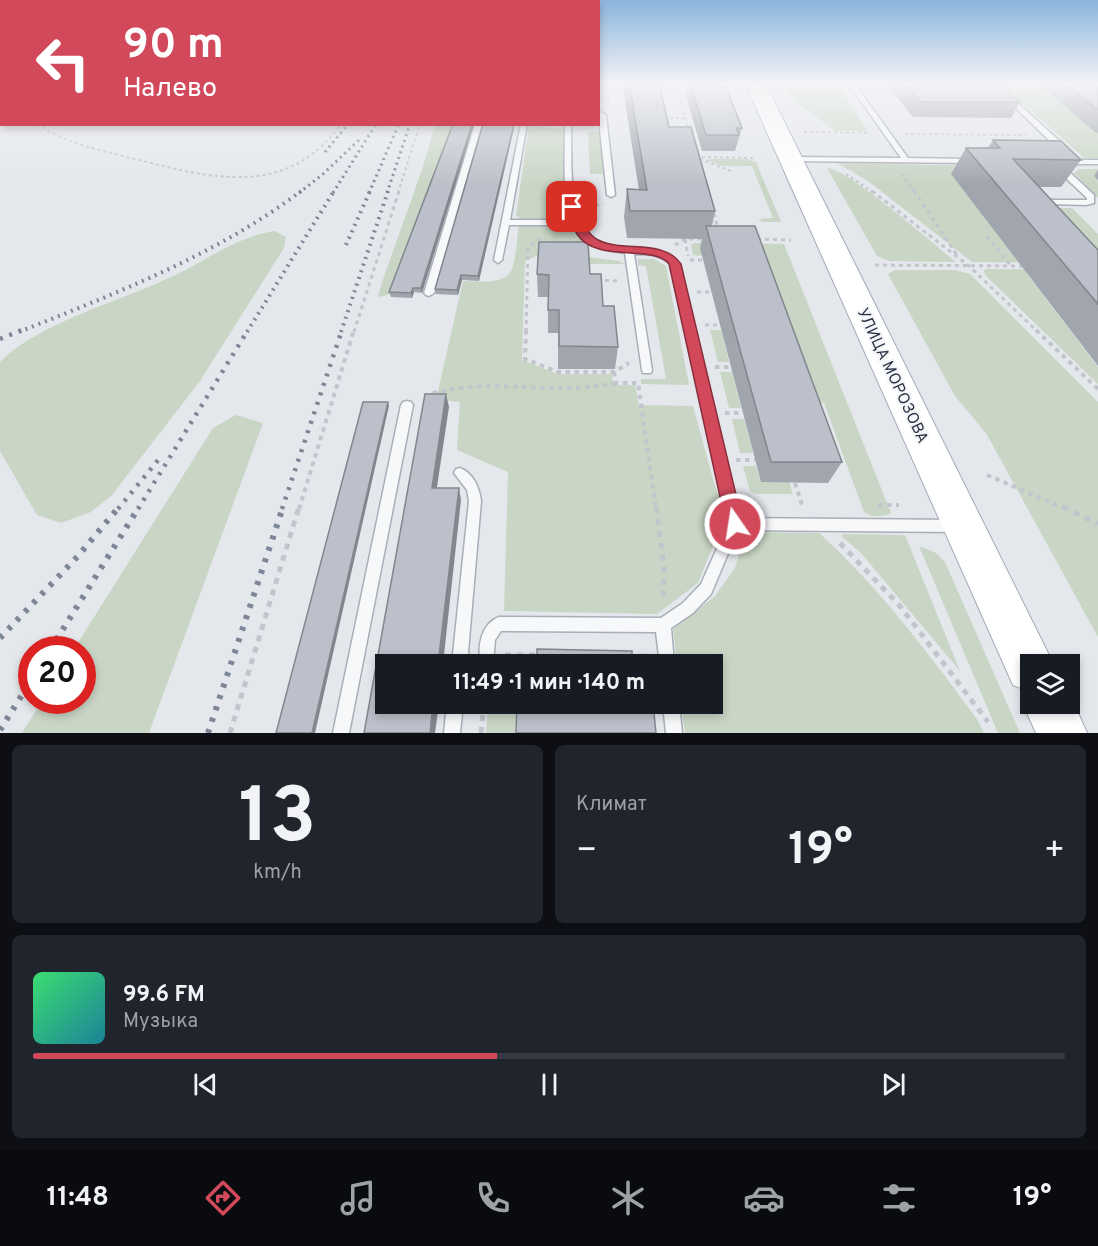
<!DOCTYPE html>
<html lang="ru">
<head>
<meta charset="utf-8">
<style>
  body { margin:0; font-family:Overpass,sans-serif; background:#20242c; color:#f1f3f6; height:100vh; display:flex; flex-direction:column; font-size:22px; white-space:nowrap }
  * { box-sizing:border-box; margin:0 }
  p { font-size:20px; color:#9ea1a6 }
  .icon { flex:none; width:33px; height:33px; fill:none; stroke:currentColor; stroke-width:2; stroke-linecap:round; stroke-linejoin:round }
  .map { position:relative; height:733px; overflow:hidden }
  .side { display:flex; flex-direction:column; gap:12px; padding:12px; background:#0d0f14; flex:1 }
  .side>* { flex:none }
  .banner { position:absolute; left:0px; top:0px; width:600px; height:126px; box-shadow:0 3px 9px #0003; background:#d1495b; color:#fff; overflow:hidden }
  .buttons { position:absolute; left:1020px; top:654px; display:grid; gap:12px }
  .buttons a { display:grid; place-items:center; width:60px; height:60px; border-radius:0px; background:#171b24; box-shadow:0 3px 9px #0003; font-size:30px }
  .speed { position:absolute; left:18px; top:636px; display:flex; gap:12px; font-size:30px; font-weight:700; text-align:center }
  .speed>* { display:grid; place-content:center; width:78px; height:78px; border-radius:50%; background:#171b24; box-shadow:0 3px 9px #0003; line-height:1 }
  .speed .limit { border:9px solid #d22; background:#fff; color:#111 }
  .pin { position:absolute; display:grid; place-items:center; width:51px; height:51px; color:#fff; margin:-26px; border-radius:12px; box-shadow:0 3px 9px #0006 }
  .me { position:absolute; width:66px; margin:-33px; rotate:347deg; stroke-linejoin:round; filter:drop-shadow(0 0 4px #0008) }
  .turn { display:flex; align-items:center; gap:21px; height:126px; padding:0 24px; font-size:27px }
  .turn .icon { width:78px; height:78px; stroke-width:2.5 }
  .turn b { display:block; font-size:42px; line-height:51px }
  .big { font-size:45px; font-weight:700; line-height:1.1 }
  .side .tile { flex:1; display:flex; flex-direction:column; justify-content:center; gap:9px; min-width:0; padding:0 21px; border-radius:9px; background:#20242c }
  .side .dial { align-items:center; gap:0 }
  .dial b { font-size:78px; line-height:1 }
  .song { display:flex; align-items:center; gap:18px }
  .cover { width:72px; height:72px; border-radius:9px; background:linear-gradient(135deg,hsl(140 70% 55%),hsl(190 70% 35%)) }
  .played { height:6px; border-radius:3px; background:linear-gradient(90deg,#d1495b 45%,#363941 45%) }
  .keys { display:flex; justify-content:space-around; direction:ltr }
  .heat { display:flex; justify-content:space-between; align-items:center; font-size:33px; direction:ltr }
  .side .tiles { flex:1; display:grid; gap:12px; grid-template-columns:1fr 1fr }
  .tile:last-child { grid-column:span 2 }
  .trip { position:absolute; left:375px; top:654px; width:348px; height:60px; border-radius:0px; background:#171b24; box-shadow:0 3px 9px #0003; font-weight:700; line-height:60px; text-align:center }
  .tab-bar { display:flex; height:96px; justify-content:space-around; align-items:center; background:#090b0e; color:#9ea1a6 }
  .tab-bar .icon { width:42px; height:42px }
  .tab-bar .current { color:#d1495b }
  .tab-bar b { font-size:27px; color:#f1f3f6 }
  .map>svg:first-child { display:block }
  .green { fill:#c9d6c5 }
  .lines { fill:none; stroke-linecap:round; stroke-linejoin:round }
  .lane-casing { stroke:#a9aeb7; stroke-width:3 }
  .primary-casing { stroke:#a3abb8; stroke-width:2 }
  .path-far3 { stroke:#c2c5cb; stroke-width:2; stroke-dasharray:3 3; stroke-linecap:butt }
  .path-far2 { stroke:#c2c5cb; stroke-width:3; stroke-dasharray:4 4; stroke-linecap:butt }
  .path-far1 { stroke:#c2c5cb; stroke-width:4; stroke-dasharray:4.5 4.5; stroke-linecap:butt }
  .path { stroke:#c2c5cb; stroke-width:5; stroke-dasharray:6 6; stroke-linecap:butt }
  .lane { fill:#f7f8fa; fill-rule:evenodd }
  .primary { fill:#fff; fill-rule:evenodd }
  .rail-far3 { stroke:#7d8696; stroke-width:3; stroke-dasharray:2 4; stroke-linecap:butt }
  .rail-far2 { stroke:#7d8696; stroke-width:4; stroke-dasharray:2 5; stroke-linecap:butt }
  .rail-far1 { stroke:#7d8696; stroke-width:4.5; stroke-dasharray:3 7; stroke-linecap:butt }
  .rail { stroke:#7d8696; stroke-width:6; stroke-dasharray:4 8; stroke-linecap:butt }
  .wall { fill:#a1a5ae }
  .shaded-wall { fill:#83868d }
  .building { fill:#bbc0ca; stroke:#83868d; stroke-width:1.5 }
  .route { fill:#d1495b; stroke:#882f3b; stroke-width:1.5 }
  .labels { text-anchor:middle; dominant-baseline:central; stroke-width:4.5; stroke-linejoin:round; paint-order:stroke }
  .street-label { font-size:16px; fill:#2b3445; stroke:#f4f6f9 }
</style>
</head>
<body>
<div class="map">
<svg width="1098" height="733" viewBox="0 0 1098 733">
  <rect width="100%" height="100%" fill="#e4e7ec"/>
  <!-- green -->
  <g class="green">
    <polygon points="781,83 836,83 868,131 836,131 789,97"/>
    <polygon points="1001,83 1098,83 1098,158 1084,158"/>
    <path d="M435 125H454L390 294 380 297 378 295C396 238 420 183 435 125Z"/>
    <polygon points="529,126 565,129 566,207 570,220 523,219 516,216"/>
    <polygon points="588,132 602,132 605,174 590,174"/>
    <polygon points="710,159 747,159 756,162 781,222 763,222 758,219 773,218 752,166 722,166 707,160"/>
    <polygon points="837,163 1040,167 978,167 1075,263 972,262 868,181"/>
    <path d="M827 168C847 168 935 245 956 262L889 261 877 256Z"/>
    <polygon points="1079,169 1098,169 1098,176 1094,176 1098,180 1098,198 1074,173"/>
    <polygon points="1052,208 1072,208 1098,234 1098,251"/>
    <path d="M519 224 575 225 583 236 586 257 619 261 625 264H564L563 257 536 256 525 261 522 360 558 374H612L613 385H635L639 405 693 406 714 483 726 514 698 583 657 614 504 611 508 472 457 450 460 402 436 400 463 281C520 284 512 275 519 224Z"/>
    <path d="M275 231 286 237 284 248 200 381 112 495 91 512 61 523 37 515 0 451V362C36 324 123 300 171 277 206 261 237 236 275 231Z"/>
    <path d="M694 243 784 244 891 513C883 518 871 517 864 512L824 403 800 402 701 248 702 256 693 255 691 245Z"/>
    <polygon points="638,259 654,259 666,266 689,385 641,384 641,379 666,379 646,266 638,265"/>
    <polygon points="986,269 1081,270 1027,274 1098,367 1098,384 985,275 984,271"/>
    <polygon points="895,270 955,270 970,274 1098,402 1098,637 986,433 955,396 888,274"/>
    <polygon points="710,330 721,330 729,362 718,362"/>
    <polygon points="720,372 732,372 741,408 729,408"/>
    <polygon points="236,415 263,423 149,733 22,733 42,701 82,700 82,650 74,649 213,428"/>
    <polygon points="732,419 744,419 753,453 740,453"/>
    <polygon points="743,466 756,466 761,482 789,482 793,494 756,494 750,491"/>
    <path d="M746 532 819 533C880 588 928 653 977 719L984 733H685L681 704H712V664H677L673 629 715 596 735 568Z"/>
    <polygon points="844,534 905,535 960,671 861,553 841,536"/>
    <polygon points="919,546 936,553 945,562 1020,733 998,733"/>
    <polygon points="488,704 520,704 519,733 486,733"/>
  </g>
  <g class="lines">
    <!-- lane casing -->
    <g class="lane-casing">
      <g id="lane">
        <polygon points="848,83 854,83 908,158 972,159 976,161 972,163 789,161 788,159 792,157 901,158"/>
        <polygon points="990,83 996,83 1066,147 1066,151 1060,151"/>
        <polygon points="598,111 606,115 615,195 611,197 607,195"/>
        <polygon points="475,124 482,124 434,293 429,296 426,295 424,293"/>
        <path d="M521 124H527L510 220H571C562 190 565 156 565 124H571C572 152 568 208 584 230 590 238 599 242 608 245 626 250 645 247 663 252L671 255 679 264 739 518 956 520 961 522 962 526 961 530 956 532 738 530 711 594 693 613 671 628 674 664H660L656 632 501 631 495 640 493 664H481C477 647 481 624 499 617L661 618 683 603 701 584 728 524 671 265C660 254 648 254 634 254L652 370 651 373H643L642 370 625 253C603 251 585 245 573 225H509L502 260 498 263 494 260Z"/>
        <polygon points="1062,160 1098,160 1098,164 1065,164 1061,162"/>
        <polygon points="1056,165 1062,165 1094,195 1094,203 1086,205 1049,204 1038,207 1038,203 1048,200 1087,200 1087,198 1056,169"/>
        <polygon points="407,401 411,402 413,405 349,733 333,733 401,405 403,402"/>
        <path d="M460 468C474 474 479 487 481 501L467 664H452L469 501 467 490 454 473 456 469Z"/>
        <polygon points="447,704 463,704 460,733 444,733"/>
        <polygon points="663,704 679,704 682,733 666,733"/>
      </g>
    </g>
    <!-- primary casing -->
    <g class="primary-casing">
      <polygon id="primary" points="745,83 765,83 1047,651 1052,664 1030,664 1030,704 1070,704 1070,695 1087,733 1036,733 1023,704 1029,691 1013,685"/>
    </g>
    <!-- path-far3 -->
    <g class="path-far3">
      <polyline points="606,83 609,103"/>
      <polyline points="676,83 689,131"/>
      <polyline points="607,92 624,92"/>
      <polyline points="658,93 678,93"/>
      <polyline points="664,118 686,118"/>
      <path d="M37 124C66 143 98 150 131 158 210 178 286 200 341 124"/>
      <polyline points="804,132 870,133"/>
      <polyline points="905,134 1026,135"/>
      <polyline points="696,157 756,158"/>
      <polyline points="700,159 733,172"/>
      <polyline points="846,174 874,193"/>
      <polyline points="902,174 915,193"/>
      <polyline points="398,193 420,124"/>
    </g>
    <!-- path-far2 -->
    <g class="path-far2">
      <polyline points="872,191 969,266 1038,332"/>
      <polyline points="914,191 957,255"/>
      <polyline points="714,213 718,229"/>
      <polyline points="591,219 591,207 603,203"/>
      <polyline points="987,236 1010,265"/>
      <polyline points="685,239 688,256"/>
      <polyline points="757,239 791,240"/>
      <polyline points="675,245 685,239 705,239"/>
      <polyline points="690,260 703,260"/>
      <polyline points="875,265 1025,266"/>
      <polyline points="597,280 620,281"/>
      <polyline points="697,292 711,292"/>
      <polyline points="705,325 720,325"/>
      <polyline points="354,332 399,191"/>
      <polyline points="526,332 528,248 538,240 546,238"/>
    </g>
    <!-- path-far1 -->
    <g class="path-far1">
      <polyline points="526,330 525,359 558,372 614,372 629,363"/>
      <polyline points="1036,330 1098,389"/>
      <polyline points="715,367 731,367"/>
      <polyline points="614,372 616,383 638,383 656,509"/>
      <path d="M424 396C487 375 552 397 616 383"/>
      <polyline points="725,413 743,413"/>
      <polyline points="736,460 755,460"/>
      <polyline points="987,475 1066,509"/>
      <polyline points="795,483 802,505"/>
      <polyline points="878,505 899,505"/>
      <polyline points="299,509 354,330"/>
    </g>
    <!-- path -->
    <g class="path">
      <polyline points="656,507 664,567 663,602"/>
      <polyline points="1063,507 1098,524"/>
      <polyline points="840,543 900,606 988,722"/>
      <polyline points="505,655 540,655"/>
      <polyline points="628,656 648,656"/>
      <polyline points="230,733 299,507"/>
      <polyline points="481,733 484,704"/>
    </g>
    <!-- lane -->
    <use href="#lane" class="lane"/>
    <!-- primary -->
    <use href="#primary" class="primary"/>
    <!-- rail-far3 -->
    <g class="rail-far3">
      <polyline points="325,152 348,124"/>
      <polyline points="299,193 323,174 359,140"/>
      <polyline points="333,193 376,124"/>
      <polyline points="369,193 399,124"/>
      <polyline points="387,193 410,124"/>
    </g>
    <!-- rail-far2 -->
    <g class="rail-far2">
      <polyline points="346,245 370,191"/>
      <path d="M19 332C116 293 217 255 301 191"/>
      <polyline points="247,332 334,191"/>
      <polyline points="341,332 388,191"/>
    </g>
    <!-- rail-far1 -->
    <g class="rail-far1">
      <polyline points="0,339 22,330"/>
      <polyline points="118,509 159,459"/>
      <polyline points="138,509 248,330"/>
      <polyline points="282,509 342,330"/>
    </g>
    <!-- rail -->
    <g class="rail">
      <polyline points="0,638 78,556 119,507"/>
      <polyline points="50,650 139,507"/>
      <polyline points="0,730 32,679"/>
      <polyline points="208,733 283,507"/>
    </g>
  </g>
  <!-- wall -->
  <g class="wall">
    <polygon points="622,83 659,83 669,127 715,211 712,226 842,462 828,483 761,482 700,248 702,239 627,238 624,217 627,189 639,190"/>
    <polygon points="688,83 720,87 742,128 735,151 702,151 686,96"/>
    <polygon points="885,83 999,83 1020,102 1011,118 913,117"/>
    <polygon points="1038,83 1098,83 1098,133 1095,132"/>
    <polygon points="453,124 422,293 414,292 412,298 391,297 389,292"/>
    <polygon points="483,124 479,281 462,280 458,295 436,294 435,289"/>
    <polygon points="993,140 1081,160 1061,187 1039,187 1098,250 1098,366 951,174 966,148 988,148"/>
    <polygon points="1098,170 1098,180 1094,176"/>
    <polygon points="537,274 590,274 603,306 618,347 615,369 558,369 558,333 548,333 548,297 538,297"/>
  </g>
  <!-- shaded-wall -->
  <g class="shaded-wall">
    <polygon points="472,124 474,124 422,293 421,288"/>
    <polygon points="514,124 515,124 479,281 478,276"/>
    <polygon points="461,275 462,280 458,295 457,290"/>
    <polygon points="413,288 414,292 412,298 411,293"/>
    <polygon points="446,394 449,407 435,500 432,488"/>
    <polygon points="388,402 389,406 315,733 312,733"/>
    <polygon points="459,488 461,500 443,664 438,664"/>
    <polygon points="433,704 439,704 435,733 430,733"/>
  </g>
  <!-- building -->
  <g class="building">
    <polygon points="629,83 659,83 669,127 691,127 715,211 630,211 627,189 647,190"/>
    <polygon points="690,83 719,83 720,87 726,87 742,128 736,128 739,135 706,135"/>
    <polygon points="905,83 999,83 1020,102 921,102"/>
    <polygon points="1065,83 1098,83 1098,110"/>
    <polygon points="453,124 472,124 421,288 413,288 411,293 389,292"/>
    <polygon points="483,124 514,124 478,276 461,275 457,290 435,289"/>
    <polygon points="993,140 1061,141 1081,160 1013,159 1098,250 1098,304 966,148 1000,148"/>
    <polygon points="706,226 755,226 842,462 771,462"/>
    <polygon points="539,242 588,242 590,274 601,274 603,306 614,306 618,347 559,346 559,310 548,310 549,275 537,274"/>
    <polygon points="425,394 446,394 432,488 459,488 438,664 386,664 386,704 433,704 430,733 364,733"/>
    <polygon points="363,402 388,402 312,733 276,733"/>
    <polygon points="537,649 632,651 632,656 649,657 650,664 519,664 519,656 537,656"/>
    <polygon points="517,704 653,704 656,733 516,733"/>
  </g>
  <!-- sky -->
  <linearGradient id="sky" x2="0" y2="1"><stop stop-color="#8bb4dd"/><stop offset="0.45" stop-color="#f3f4f6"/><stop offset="1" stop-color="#f3f4f6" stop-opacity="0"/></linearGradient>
  <rect width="1098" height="185" fill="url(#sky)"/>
  <!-- route -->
  <path class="route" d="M572 204C583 208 581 231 598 240 624 253 663 238 681 264L743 524 740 530 735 532 729 530 726 524 669 264C654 244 596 264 577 234 572 226 570 215 566 207Z"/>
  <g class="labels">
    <!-- street labels -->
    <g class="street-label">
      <text transform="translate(892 376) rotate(65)">УЛИЦА МОРОЗОВА</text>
    </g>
  </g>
</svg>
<div class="buttons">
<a><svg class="icon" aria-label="layers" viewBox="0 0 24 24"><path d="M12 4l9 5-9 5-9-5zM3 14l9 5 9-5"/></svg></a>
</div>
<div class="speed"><div class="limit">20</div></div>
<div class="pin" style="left:572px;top:207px;background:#d93025"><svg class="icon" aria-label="arrive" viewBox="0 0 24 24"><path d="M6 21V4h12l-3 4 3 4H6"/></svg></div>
<svg class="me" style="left:735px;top:524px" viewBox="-20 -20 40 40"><circle r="17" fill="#d1495b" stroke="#fff" stroke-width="3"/><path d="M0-11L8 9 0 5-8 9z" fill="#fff"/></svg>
<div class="trip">11:49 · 1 мин · 140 m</div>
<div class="banner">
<div class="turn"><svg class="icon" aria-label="left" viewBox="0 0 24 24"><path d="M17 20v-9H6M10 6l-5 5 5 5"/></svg><div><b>90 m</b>Налево</div></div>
</div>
</div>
<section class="side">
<div class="tiles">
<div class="tile dial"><b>13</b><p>km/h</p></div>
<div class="tile"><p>Климат</p>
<div class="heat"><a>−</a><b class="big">19°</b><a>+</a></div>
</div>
<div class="tile">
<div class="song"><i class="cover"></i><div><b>99.6 FM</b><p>Музыка</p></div></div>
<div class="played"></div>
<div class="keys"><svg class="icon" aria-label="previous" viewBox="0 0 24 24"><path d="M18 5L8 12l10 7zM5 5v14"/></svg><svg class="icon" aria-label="pause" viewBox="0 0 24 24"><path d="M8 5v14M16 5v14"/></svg><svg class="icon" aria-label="next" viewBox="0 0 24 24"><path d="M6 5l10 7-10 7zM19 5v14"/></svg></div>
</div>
</div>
</section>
<nav class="tab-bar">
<b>11:48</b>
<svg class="icon current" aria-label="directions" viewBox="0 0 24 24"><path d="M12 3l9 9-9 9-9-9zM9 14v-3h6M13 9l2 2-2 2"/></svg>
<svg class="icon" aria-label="music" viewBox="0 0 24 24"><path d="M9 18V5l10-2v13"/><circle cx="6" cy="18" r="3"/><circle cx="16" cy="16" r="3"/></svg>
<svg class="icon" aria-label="phone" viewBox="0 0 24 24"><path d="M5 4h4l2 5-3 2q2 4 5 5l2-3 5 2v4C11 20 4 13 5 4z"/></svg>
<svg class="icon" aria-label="climate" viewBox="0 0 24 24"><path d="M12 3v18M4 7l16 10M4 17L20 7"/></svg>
<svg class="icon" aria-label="car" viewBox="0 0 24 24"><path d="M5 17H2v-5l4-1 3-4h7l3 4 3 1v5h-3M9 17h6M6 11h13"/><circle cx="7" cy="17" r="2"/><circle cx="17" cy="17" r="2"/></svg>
<svg class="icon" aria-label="filters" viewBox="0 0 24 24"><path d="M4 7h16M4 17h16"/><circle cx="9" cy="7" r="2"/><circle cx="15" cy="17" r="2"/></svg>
<b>19°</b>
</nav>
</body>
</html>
